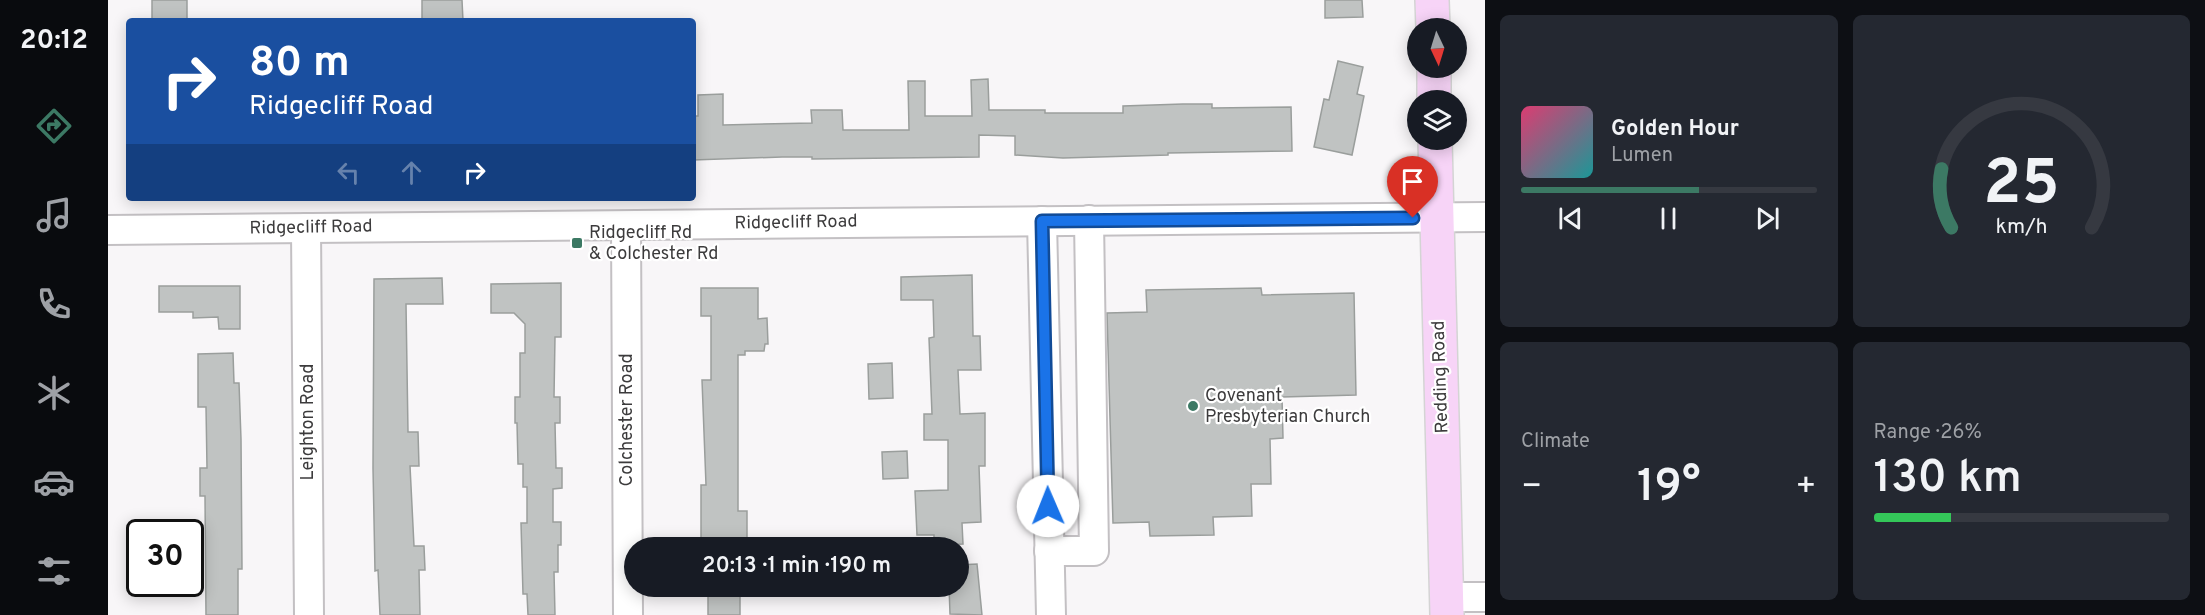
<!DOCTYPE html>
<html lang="en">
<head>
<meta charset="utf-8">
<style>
  body { margin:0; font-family:Overpass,sans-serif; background:#242831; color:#f1f3f6; height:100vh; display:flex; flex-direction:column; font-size:22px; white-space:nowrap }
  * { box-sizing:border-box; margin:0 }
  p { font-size:20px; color:#9ea1a6 }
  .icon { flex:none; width:33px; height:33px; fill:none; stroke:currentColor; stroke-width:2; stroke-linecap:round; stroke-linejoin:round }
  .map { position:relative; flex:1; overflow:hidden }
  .details { display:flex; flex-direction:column; gap:15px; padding:15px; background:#0d0f14; width:720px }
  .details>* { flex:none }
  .banner { position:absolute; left:18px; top:18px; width:570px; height:183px; border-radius:6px; box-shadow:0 3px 15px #0003; background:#1a4fa0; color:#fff; overflow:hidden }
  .needle { width:39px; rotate:176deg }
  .tools { position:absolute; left:1299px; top:18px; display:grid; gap:12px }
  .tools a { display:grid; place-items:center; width:60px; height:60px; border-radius:50%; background:#171b24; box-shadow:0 3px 15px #0003; font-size:30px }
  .speed { position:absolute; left:18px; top:519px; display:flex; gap:12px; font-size:30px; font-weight:700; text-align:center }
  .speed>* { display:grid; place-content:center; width:78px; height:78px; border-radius:50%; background:#171b24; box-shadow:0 3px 15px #0003; line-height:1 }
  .speed .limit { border:3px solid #111; border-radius:9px; background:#fff; color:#111 }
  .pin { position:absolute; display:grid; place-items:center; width:51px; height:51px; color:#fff; margin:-62px -26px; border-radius:50% 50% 50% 0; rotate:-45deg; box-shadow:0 0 6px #0007 }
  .pin .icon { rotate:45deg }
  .me { position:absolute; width:66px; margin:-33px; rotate:359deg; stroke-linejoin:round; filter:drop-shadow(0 0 4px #0008) }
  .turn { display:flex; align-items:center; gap:21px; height:126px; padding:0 24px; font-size:27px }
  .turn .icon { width:78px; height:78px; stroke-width:2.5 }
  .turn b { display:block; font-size:42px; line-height:51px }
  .lanes { display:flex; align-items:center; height:57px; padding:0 24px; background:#0003; justify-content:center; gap:30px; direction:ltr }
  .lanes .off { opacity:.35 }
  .big { font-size:45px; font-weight:600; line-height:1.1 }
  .details .widget { flex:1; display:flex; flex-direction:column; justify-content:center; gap:9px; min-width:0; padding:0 21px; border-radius:9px; background:#242831 }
  .details .dial { align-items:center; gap:0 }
  .dial svg { height:156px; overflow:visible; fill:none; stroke:#363941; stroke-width:7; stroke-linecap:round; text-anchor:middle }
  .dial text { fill:#f1f3f6; stroke:none }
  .song { display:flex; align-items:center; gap:18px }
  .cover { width:72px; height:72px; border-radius:9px; background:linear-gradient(135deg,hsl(340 70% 55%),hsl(180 70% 35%)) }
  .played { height:6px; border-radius:3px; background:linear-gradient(90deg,#3c7964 60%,#363941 60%) }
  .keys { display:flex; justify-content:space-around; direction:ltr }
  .heat { display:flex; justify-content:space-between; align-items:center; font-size:33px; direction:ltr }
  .charge { height:9px; border-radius:4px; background:linear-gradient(90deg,#34c759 26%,#363941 0) }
  .details .tiles { flex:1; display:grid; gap:15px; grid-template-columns:repeat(2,1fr) }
  .trip { position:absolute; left:516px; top:537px; width:345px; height:60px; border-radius:30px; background:#171b24; box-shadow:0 3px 15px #0003; font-weight:600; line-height:60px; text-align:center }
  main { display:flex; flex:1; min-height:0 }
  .dock { display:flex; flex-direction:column; width:108px; justify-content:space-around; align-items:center; background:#090b0e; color:#9ea1a6 }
  .dock .icon { width:42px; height:42px }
  .dock .selected { color:#3c7964 }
  .dock b { font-size:27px; color:#f1f3f6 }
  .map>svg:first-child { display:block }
  .building { fill:#c0c3c2; stroke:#9a9e9c; stroke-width:1.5 }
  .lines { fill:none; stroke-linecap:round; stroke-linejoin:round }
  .minor-casing { stroke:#c3c0c3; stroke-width:32 }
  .major-casing { stroke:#d4d4d4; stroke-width:36 }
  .minor { stroke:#fff; stroke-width:28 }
  .major { stroke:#f7d4f7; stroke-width:33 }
  .route-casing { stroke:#114b97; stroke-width:15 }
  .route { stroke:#1a73e8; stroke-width:10 }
  .poi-dot { fill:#3c7964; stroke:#fff; stroke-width:2 }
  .labels { text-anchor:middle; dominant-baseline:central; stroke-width:4.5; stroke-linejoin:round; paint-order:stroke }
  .street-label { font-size:18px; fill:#3c3b3c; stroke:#fff }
  .poi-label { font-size:18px; fill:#3c3b3c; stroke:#fff; text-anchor:start }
</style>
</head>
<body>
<main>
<nav class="dock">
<b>20:12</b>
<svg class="icon selected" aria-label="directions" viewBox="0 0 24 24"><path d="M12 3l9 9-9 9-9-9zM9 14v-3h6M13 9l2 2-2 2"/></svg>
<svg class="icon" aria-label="music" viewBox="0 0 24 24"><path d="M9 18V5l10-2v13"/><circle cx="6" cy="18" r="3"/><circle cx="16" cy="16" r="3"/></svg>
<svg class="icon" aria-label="phone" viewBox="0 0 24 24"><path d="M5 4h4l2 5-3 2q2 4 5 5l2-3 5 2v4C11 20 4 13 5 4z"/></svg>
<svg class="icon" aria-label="climate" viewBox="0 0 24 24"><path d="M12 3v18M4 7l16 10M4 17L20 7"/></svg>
<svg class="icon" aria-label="car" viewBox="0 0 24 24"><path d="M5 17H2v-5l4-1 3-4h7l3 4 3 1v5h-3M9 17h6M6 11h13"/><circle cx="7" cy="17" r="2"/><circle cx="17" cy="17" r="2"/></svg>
<svg class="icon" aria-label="filters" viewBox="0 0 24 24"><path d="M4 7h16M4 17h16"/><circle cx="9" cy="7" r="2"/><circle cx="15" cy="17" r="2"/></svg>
</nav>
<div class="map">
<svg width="1377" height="615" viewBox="0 0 1377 615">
  <rect width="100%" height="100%" fill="#f8f6f8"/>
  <!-- building -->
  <g class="building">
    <rect x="44" y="0" width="35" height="21"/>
    <polygon points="314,0 354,0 355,21 314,21"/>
    <polygon points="1217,0 1254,0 1255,17 1217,18"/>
    <polygon points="1230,61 1255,67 1249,94 1256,96 1244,155 1206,147 1216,99 1221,100"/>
    <polygon points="880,79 881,110 937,110 937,113 1015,113 1015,106 1075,104 1104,104 1104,108 1183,107 1184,151 1060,153 1060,155 955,158 907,155 907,136 871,135 871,157 704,159 704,157 674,157 585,160 585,116 590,116 590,95 615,94 615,125 704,123 703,110 734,110 735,130 801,130 800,81 817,81 817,116 864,116 863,80"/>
    <polygon points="864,275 865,336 872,336 873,370 850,370 852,414 877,413 877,466 871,466 873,522 854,523 855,544 826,545 826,535 809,535 807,491 840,490 840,440 816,440 816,414 824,414 821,338 826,337 825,300 793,300 793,277"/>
    <polygon points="334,278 335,304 298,304 300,432 310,432 311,466 302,466 306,546 316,546 317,570 311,570 312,615 272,615 270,570 267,571 265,468 266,279"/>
    <polygon points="453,283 453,337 447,337 446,397 452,397 452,423 447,423 448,468 454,468 454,488 445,489 445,522 453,522 453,545 450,545 450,572 446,572 447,615 420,615 419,594 415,594 413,523 419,523 419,487 415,487 415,464 410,464 409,423 407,423 407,397 412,397 412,353 417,353 417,324 406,313 383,313 383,284"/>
    <polygon points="51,286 132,286 132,329 111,329 110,317 85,318 85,312 51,312"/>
    <polygon points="593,288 650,288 650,319 659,318 660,344 657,344 656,351 637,351 637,355 630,355 630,511 639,511 639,548 593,548 593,485 598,485 594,380 603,380 603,316 593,316"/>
    <polygon points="1153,288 1154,295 1246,293 1248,395 1174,397 1175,438 1162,439 1163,484 1143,484 1144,516 1105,517 1106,535 1042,536 1041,522 1005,523 999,313 1039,312 1038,290"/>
    <polygon points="125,353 126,383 131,383 133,439 134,569 130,569 130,615 98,615 97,496 92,496 92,468 99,468 98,407 90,407 90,354"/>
    <polygon points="784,363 785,398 761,399 760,364"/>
    <polygon points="799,451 800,478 775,479 774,452"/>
    <polygon points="869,564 874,615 842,614 841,586 850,586 850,565"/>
    <polygon points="632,593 632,615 600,615 600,594"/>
  </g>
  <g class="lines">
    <!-- minor casing -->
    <g class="minor-casing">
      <g id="minor">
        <polyline points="934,221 943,615"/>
        <polyline points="518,226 520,615"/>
        <polyline points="198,228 201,615"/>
        <polyline points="0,230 1377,217"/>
        <polyline points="941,551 986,551 981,220"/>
        <polyline points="1339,597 1377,597"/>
      </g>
    </g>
    <!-- major casing -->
    <g class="major-casing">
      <g id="major">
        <polyline points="1324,0 1325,28"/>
        <polyline points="1326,68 1326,100"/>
        <polyline points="1327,140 1339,615"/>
      </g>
    </g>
    <!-- minor -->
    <use href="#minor" class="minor"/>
    <!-- major -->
    <use href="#major" class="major"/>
  </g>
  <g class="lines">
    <!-- route casing -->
    <g class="route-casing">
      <polyline id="route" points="940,506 934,221 1305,218"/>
    </g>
    <!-- route -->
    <use href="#route" class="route"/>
  </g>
  <!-- markers -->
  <g class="poi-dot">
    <rect x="463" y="237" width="12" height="12" rx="3"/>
    <circle cx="1085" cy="406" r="6"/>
  </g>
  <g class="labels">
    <!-- street labels -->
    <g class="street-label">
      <text transform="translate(688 223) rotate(-1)">Ridgecliff Road</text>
      <text transform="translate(203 228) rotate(-1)">Ridgecliff Road</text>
      <text transform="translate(1333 377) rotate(-92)">Redding Road</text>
      <text transform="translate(519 420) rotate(-90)">Colchester Road</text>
      <text transform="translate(200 422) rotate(-90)">Leighton Road</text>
    </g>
    <!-- poi labels -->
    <g class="poi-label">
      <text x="481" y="233">Ridgecliff Rd<tspan x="481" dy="21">&amp; Colchester Rd</tspan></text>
      <text x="1097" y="396">Covenant<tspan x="1097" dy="21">Presbyterian Church</tspan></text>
    </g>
  </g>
</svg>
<div class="tools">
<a><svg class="needle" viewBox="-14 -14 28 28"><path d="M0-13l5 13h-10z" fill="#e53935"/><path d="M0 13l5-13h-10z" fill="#9ea1a6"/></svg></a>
<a><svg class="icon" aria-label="layers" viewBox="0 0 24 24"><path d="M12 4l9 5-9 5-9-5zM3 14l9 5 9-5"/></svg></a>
</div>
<div class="speed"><div class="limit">30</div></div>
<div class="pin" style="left:1305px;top:218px;background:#d93025"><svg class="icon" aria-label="arrive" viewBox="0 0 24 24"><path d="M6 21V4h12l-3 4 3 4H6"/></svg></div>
<svg class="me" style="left:940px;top:506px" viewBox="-20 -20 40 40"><circle r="19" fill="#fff"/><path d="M0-13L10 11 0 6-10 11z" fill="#1a73e8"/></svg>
<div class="trip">20:13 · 1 min · 190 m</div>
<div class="banner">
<div class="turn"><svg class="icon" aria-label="right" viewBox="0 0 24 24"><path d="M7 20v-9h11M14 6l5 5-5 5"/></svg><div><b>80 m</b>Ridgecliff Road</div></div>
<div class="lanes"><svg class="icon off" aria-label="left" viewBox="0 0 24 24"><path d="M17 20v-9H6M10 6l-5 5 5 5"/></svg><svg class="icon off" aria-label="ahead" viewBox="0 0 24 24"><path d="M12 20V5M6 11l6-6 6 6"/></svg><svg class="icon" aria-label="right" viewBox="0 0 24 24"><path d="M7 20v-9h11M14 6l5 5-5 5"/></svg></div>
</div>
</div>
<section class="details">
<div class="tiles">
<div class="widget">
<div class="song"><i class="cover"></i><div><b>Golden Hour</b><p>Lumen</p></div></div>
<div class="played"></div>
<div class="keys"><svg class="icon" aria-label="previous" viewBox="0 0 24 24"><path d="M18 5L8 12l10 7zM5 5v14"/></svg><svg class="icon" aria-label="pause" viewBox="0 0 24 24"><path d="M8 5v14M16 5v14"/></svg><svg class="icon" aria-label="next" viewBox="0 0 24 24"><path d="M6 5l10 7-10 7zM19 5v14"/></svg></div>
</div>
<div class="widget dial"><svg viewBox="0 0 100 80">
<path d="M14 69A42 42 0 1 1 86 69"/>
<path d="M14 69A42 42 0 0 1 9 39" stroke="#3c7964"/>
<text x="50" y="56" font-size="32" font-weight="700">25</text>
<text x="50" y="72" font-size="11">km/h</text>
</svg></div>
<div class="widget"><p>Climate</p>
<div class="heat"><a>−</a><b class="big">19°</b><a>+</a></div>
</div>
<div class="widget"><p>Range · 26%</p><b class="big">130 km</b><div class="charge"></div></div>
</div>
</section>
</main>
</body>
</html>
